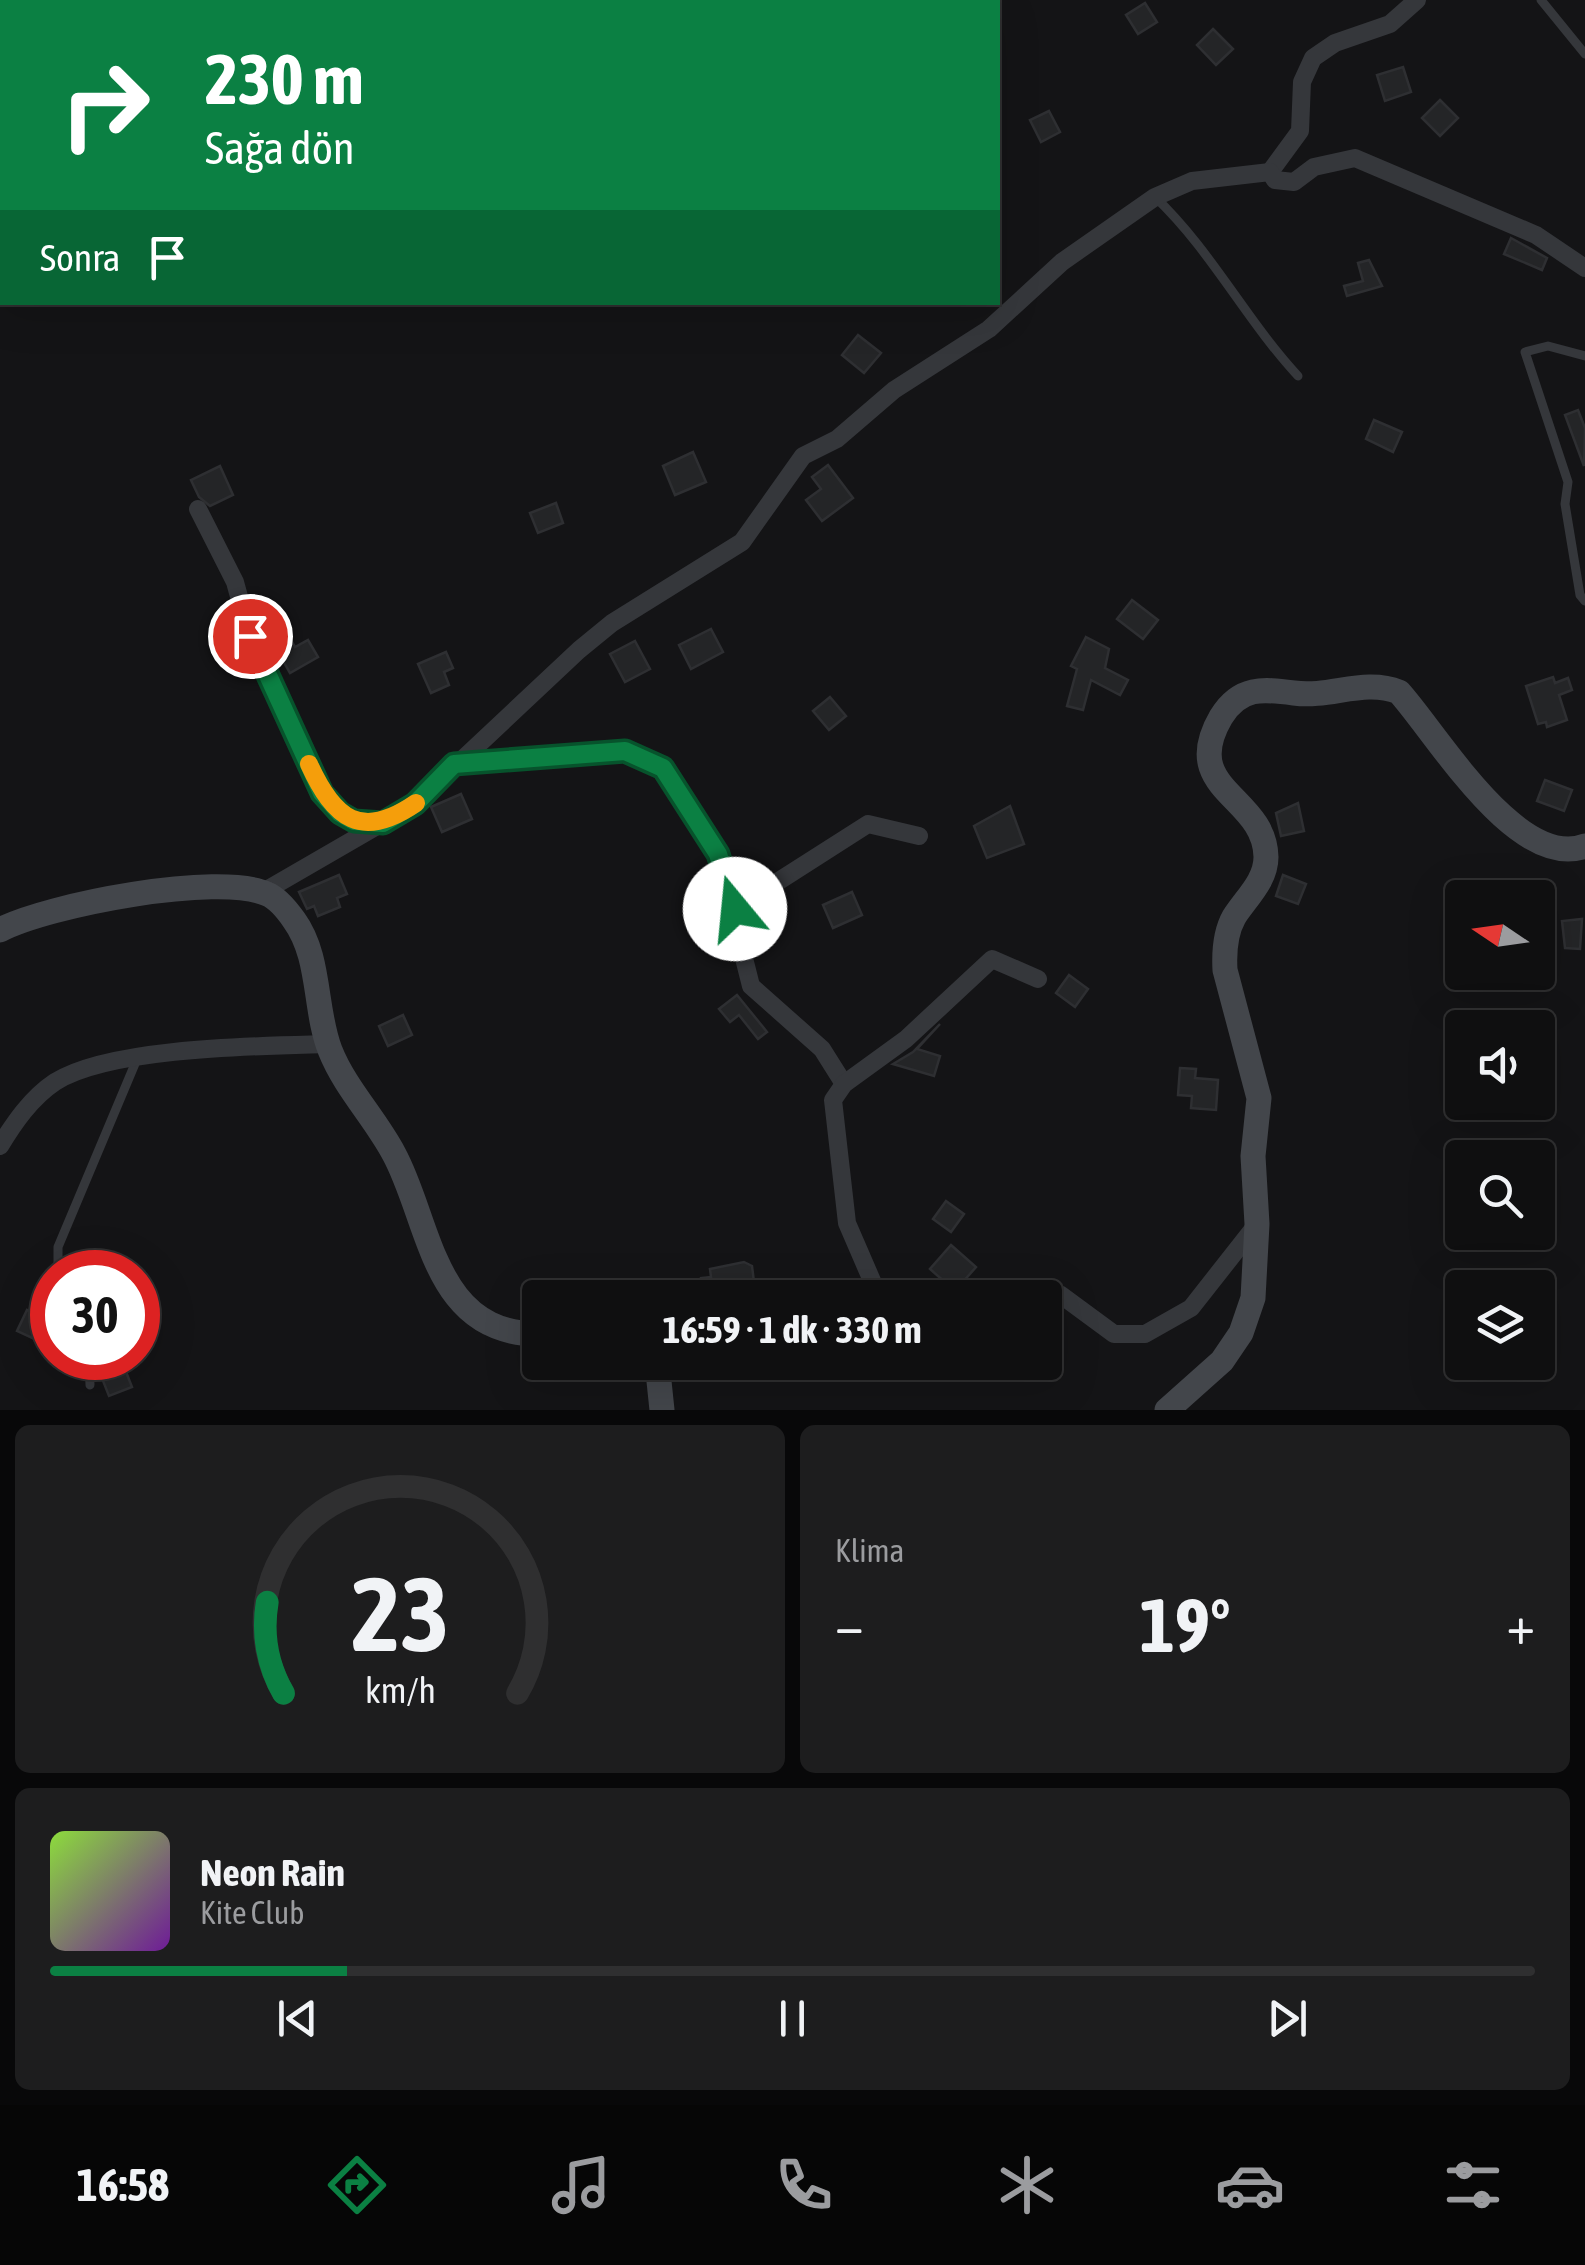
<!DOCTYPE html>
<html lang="tr">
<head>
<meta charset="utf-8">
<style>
  body { margin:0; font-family:"Asap Condensed",sans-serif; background:#1d1d1e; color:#f1f3f6; height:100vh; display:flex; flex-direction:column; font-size:38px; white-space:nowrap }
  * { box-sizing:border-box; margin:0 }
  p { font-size:32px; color:#9b9c9f }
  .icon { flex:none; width:55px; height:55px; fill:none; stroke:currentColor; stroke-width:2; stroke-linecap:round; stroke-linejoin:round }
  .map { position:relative; height:1410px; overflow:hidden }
  .drawer { display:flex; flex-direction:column; gap:15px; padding:15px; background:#080809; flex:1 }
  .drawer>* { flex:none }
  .hud { position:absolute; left:0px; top:0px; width:1000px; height:305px; box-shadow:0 10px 40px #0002,0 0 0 2px #2f2f30; background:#0b8043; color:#fff; overflow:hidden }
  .needle { width:65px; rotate:283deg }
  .fabs { position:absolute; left:1445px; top:880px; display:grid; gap:20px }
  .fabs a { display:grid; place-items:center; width:110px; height:110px; border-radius:10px; background:#0f0f10; box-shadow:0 10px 40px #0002,0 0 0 2px #2f2f30; font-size:50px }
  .speed { position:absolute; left:30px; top:1250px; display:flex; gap:20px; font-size:50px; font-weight:700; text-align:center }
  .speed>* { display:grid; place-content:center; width:130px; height:130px; border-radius:50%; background:#0f0f10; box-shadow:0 10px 40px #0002,0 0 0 2px #2f2f30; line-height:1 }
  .speed .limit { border:15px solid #d22; background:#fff; color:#111 }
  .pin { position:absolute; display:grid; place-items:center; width:85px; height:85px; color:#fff; margin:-42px; border:5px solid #fff; border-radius:50%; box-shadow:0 2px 10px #0007 }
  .me { position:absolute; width:110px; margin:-55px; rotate:343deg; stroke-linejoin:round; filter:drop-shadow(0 0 8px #0008) }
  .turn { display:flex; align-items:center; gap:35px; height:210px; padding:0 40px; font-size:45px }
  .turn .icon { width:130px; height:130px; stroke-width:2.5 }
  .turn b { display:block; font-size:70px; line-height:85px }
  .then { display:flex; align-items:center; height:95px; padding:0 40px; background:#0003; gap:20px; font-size:38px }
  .big { font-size:75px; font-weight:700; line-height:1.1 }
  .drawer .tile { flex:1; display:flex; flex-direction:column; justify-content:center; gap:15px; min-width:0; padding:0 35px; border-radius:15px; background:#1d1d1e }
  .drawer .dial { align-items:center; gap:0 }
  .dial svg { height:260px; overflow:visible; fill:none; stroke:#2f2f30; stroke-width:7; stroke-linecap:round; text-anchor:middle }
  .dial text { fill:#f1f3f6; stroke:none }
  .song { display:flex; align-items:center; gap:30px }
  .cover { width:120px; height:120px; border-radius:15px; background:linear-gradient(135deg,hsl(90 70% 55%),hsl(280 70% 35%)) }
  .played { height:10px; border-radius:5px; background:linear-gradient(90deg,#0b8043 20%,#2f2f30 20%) }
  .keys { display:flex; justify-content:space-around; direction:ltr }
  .heat { display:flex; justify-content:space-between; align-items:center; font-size:55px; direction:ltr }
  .drawer .tiles { flex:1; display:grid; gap:15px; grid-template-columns:1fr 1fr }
  .tile:last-child { grid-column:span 2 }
  .trip { position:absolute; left:522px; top:1280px; width:540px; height:100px; border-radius:10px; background:#0f0f10; box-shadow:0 10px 40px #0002,0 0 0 2px #2f2f30; font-weight:700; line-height:100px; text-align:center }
  .tabs { display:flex; height:160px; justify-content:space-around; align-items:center; background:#060606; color:#9b9c9f }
  .tabs .icon { width:70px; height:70px }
  .tabs .current { color:#0b8043 }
  .tabs b { font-size:45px; color:#f1f3f6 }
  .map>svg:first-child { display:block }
  .building { fill:#242527; stroke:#2e2f32; stroke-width:2.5 }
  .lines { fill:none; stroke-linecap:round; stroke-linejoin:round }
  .lane { stroke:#35373b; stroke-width:9 }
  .street { stroke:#35373b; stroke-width:18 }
  .secondary { stroke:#43464b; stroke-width:25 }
  .route-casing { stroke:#07532c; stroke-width:25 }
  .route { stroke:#0b8043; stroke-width:18 }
  .slow { stroke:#f59e0b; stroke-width:18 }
</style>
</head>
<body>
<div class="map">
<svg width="1585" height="1410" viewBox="0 0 1585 1410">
  <rect width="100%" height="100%" fill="#141416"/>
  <!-- building -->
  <g class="building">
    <polygon points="1145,3 1157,22 1138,34 1126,15"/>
    <polygon points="1213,29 1233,49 1216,65 1197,45"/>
    <polygon points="1403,67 1411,92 1385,101 1377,75"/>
    <polygon points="1440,100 1458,118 1440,136 1422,118"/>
    <polygon points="1049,111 1060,132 1041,142 1030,120"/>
    <polygon points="1511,238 1547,258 1542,270 1504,254"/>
    <polygon points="1369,260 1382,286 1347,296 1344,286 1363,281 1358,263"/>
    <polygon points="858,335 881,353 864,373 842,355"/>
    <polygon points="1578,410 1585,428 1584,466 1565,415"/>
    <polygon points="1374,420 1402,432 1393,452 1366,439"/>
    <polygon points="693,452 706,482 675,495 663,466"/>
    <polygon points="828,465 853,498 822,521 806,500 821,489 812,477"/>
    <polygon points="220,466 233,495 210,506 199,497 191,480"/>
    <polygon points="556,503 563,523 538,533 530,513"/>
    <polygon points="1132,600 1158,620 1143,639 1117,619"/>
    <polygon points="711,629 723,652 691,669 679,645"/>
    <polygon points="285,630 295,647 308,640 318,657 290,673 270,638"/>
    <polygon points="1086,637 1109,649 1105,668 1128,680 1120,695 1091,680 1083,710 1067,706 1077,669 1071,666"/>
    <polygon points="635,641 650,669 625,682 610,654"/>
    <polygon points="446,652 453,668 444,672 449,685 431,693 418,664"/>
    <polygon points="1553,677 1555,683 1568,678 1572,690 1559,695 1567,720 1547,727 1546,722 1538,724 1526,686"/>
    <polygon points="830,697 846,716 829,730 813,711"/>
    <polygon points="1545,780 1572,790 1564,811 1537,801"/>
    <polygon points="461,794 472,819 442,832 431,807"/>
    <polygon points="1298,803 1304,831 1281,836 1276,813"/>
    <polygon points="1010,806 1024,844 987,858 974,826"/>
    <polygon points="339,875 347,894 337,898 340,907 318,916 314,906 307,909 299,892"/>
    <polygon points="1283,875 1306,884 1298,904 1276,896"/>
    <polygon points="852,892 862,915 833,928 823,905"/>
    <polygon points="1582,919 1580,949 1565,948 1562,921"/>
    <polygon points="1069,975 1088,989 1075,1007 1056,993"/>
    <polygon points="737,995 767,1032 758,1039 739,1015 730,1022 719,1009"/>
    <polygon points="403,1015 412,1035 388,1046 379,1026"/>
    <polygon points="940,1024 917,1049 940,1056 934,1076 893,1064 913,1052"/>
    <polygon points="1180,1068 1196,1069 1195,1078 1218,1080 1216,1110 1191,1108 1192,1096 1178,1095"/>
    <polygon points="946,1201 964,1214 951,1232 933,1219"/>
    <polygon points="951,1245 976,1267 955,1291 930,1269"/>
    <polygon points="744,1262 752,1266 755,1290 749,1291 750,1298 703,1298 701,1278 711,1277 710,1269"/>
    <polygon points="27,1310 50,1320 39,1341 17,1331"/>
    <polygon points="121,1359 132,1387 109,1396 98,1368"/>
  </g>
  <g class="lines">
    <!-- lane -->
    <g class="lane">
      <polyline points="1541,0 1585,54"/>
      <path d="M1155 197C1211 250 1246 320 1298 376"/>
      <polyline points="1585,356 1548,346 1525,352 1568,482 1565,504 1580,595 1585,601"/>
      <polyline points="64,1272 58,1268 58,1247 137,1059"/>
      <polyline points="89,1358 90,1385"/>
    </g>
    <!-- street -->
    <g class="street">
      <polyline points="1270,172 1300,131 1302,82 1313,58 1335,43 1390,24 1417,0"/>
      <polyline points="198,509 235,582 250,637 322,793 354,821 383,823"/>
      <polyline points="454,764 625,751 663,768 718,855 751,986 822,1049 844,1084"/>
      <polyline points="263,892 415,804 579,650 612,623 742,542 803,456 837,439 894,390 989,329 1062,262 1155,197 1192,181 1270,172 1275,180 1294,182 1314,167 1355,158 1536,235 1585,268"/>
      <polyline points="735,909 868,824 919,836"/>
      <path d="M0 1146C14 1123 31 1098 55 1082 110 1047 260 1046 328 1044"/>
      <polyline points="879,1297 847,1223 833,1100 844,1084 906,1039 992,959 1038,979"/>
      <polyline points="1007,1298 1018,1289 1061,1295 1114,1334 1145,1334 1191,1308 1257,1224"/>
    </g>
    <!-- secondary -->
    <g class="secondary">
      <path d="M0 930C47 905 219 872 267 894 277 898 287 910 294 920 321 957 314 1009 330 1050 345 1088 375 1118 394 1154 431 1222 432 1335 540 1334"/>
      <polyline points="657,1362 662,1410"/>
      <path d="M1167 1410 1222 1361 1241 1333 1253 1298 1257 1224 1253 1156 1259 1098 1225 970C1224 952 1225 933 1234 917 1246 898 1266 881 1266 857 1265 795 1178 791 1221 717 1240 686 1263 689 1294 693 1331 698 1364 678 1399 692 1437 734 1517 871 1585 846"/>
    </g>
  </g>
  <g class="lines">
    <!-- route casing -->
    <g class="route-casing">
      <polyline id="route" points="250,636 322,793 340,813 354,821 383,823 415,804 454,764 625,751 663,768 718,854 735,909"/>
    </g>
    <!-- route -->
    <use href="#route" class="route"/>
    <!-- slow -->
    <path class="slow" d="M309 764C334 819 361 841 416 803"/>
  </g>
</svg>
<div class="fabs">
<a><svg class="needle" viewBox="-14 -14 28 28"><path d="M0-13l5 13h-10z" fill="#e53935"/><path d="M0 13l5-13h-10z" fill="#9b9c9f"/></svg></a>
<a><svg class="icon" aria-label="sound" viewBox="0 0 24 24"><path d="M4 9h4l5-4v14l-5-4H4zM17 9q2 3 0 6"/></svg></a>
<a><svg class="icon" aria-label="search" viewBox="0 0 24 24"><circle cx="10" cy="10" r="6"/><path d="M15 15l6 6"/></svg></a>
<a><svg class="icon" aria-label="layers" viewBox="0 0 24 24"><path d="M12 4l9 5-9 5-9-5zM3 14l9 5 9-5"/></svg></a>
</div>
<div class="speed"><div class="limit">30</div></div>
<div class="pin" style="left:250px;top:636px;background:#d93025"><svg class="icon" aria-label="arrive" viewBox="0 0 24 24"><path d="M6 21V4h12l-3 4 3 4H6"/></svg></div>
<svg class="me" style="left:735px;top:909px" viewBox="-20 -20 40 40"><circle r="19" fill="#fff"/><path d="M0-13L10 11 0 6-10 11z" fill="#0b8043"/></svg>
<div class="trip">16:59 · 1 dk · 330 m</div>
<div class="hud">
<div class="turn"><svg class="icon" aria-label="right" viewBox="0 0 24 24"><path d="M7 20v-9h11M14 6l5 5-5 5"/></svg><div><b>230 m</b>Sağa dön</div></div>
<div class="then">Sonra<svg class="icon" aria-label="arrive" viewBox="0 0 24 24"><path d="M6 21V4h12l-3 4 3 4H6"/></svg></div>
</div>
</div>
<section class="drawer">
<div class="tiles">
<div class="tile dial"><svg viewBox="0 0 100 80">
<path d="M14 69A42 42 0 1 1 86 69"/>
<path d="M14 69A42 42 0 0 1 9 41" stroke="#0b8043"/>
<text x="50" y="56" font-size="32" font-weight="700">23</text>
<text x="50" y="72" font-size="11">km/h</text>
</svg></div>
<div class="tile"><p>Klima</p>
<div class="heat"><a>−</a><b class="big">19°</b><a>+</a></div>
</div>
<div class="tile">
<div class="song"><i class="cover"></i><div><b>Neon Rain</b><p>Kite Club</p></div></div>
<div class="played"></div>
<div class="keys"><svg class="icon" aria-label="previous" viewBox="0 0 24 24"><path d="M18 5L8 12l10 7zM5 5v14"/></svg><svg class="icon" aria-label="pause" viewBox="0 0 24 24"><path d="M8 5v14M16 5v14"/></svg><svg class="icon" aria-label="next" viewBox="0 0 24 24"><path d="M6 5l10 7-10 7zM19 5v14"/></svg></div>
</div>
</div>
</section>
<nav class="tabs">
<b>16:58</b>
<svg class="icon current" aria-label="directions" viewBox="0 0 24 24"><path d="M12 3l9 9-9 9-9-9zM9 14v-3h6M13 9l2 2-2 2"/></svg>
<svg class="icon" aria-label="music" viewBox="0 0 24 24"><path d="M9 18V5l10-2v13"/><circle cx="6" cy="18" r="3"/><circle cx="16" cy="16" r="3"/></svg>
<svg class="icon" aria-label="phone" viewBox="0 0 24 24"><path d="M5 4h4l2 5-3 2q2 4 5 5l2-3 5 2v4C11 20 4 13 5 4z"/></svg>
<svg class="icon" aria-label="climate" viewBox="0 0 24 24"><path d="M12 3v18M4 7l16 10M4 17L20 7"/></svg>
<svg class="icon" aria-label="car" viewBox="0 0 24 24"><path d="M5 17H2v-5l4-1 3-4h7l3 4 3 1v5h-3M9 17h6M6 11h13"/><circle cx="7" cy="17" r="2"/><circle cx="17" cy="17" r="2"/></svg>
<svg class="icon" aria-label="filters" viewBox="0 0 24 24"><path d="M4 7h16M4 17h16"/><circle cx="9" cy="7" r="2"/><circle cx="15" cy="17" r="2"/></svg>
</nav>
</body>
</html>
